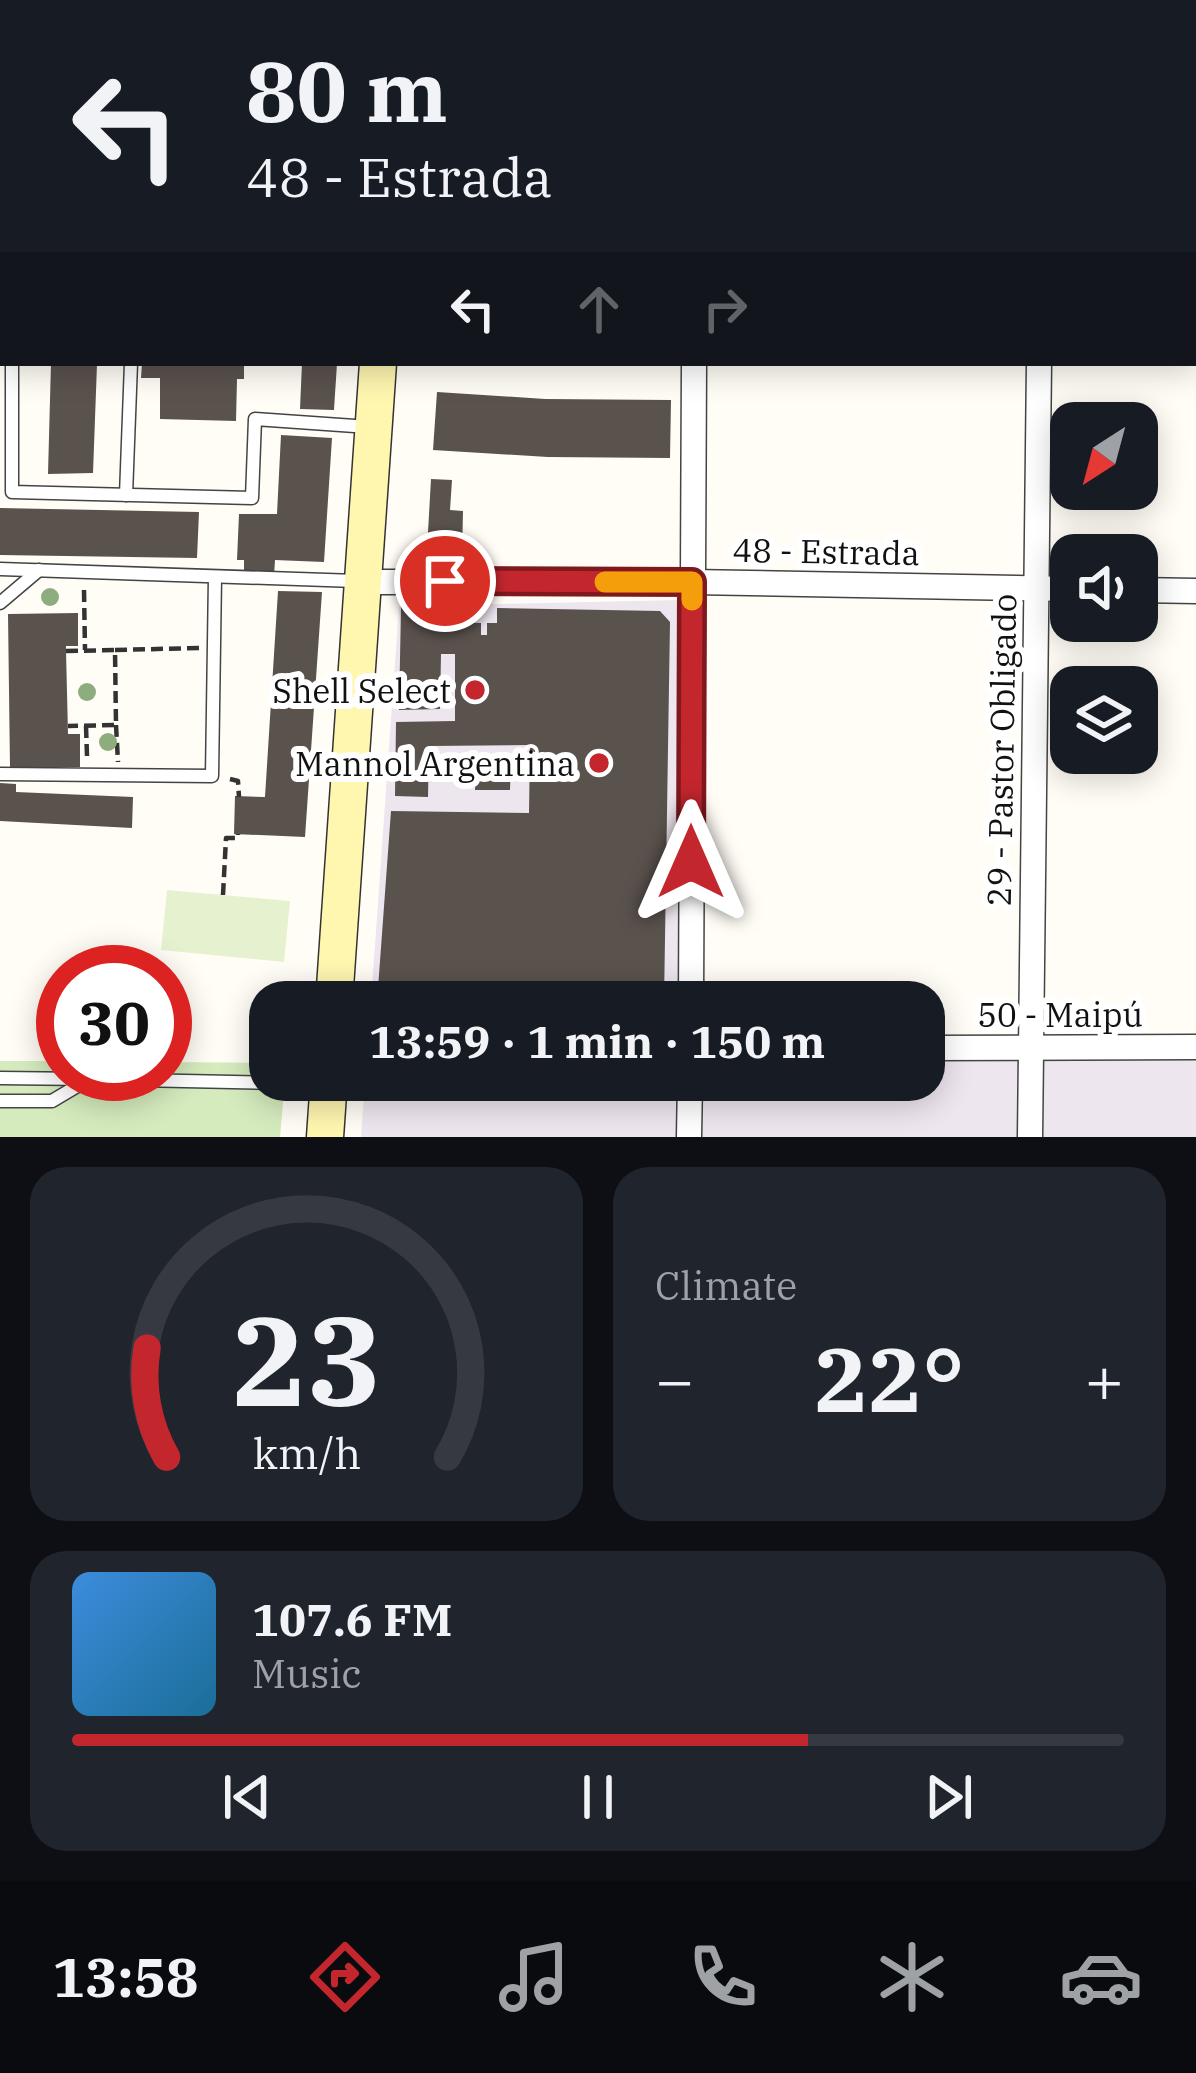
<!DOCTYPE html>
<html lang="en">
<head>
<meta charset="utf-8">
<style>
  body { margin:0; font-family:"IBM Plex Serif",serif; background:#20242c; color:#f1f3f6; height:100vh; display:flex; flex-direction:column; font-size:45px; white-space:nowrap }
  * { box-sizing:border-box; margin:0 }
  p { font-size:39px; color:#9ea1a6 }
  .icon { flex:none; width:66px; height:66px; fill:none; stroke:currentColor; stroke-width:2; stroke-linecap:round; stroke-linejoin:round }
  .map { position:relative; height:1137px; overflow:hidden }
  .drawer { display:flex; flex-direction:column; gap:30px; padding:30px; background:#0d0f14; flex:1 }
  .drawer>* { flex:none }
  .guide { position:absolute; left:0px; top:0px; width:1197px; height:366px; box-shadow:0 6px 30px #0003; background:#171b24; color:#f1f3f6; overflow:hidden }
  .needle { width:78px; rotate:216deg }
  .fabs { position:absolute; left:1050px; top:402px; display:grid; gap:24px }
  .fabs a { display:grid; place-items:center; width:108px; height:108px; border-radius:24px; background:#171b24; box-shadow:0 6px 30px #0003; font-size:60px }
  .speed { position:absolute; left:36px; top:945px; display:flex; gap:24px; font-size:60px; font-weight:700; text-align:center }
  .speed>* { display:grid; place-content:center; width:156px; height:156px; border-radius:50%; background:#171b24; box-shadow:0 6px 30px #0003; line-height:1 }
  .speed .limit { border:18px solid #d22; background:#fff; color:#111 }
  .pin { position:absolute; display:grid; place-items:center; width:102px; height:102px; color:#fff; margin:-51px; border:6px solid #fff; border-radius:50%; box-shadow:0 3px 12px #0007 }
  .me { position:absolute; width:132px; margin:-66px; rotate:0deg; stroke-linejoin:round; filter:drop-shadow(0 0 9px #0008) }
  .turn { display:flex; align-items:center; gap:42px; height:252px; padding:0 48px; font-size:54px }
  .turn .icon { width:156px; height:156px; stroke-width:2.5 }
  .turn b { display:block; font-size:84px; line-height:102px }
  .lanes { display:flex; align-items:center; height:114px; padding:0 48px; background:#0003; justify-content:center; gap:60px; direction:ltr }
  .lanes .off { opacity:.35 }
  .big { font-size:90px; font-weight:800; line-height:1.1 }
  .drawer .card { flex:1; display:flex; flex-direction:column; justify-content:center; gap:18px; min-width:0; padding:0 42px; border-radius:36px; background:#20242c }
  .drawer .dial { align-items:center; gap:0 }
  .dial svg { height:312px; overflow:visible; fill:none; stroke:#363941; stroke-width:7; stroke-linecap:round; text-anchor:middle }
  .dial text { fill:#f1f3f6; stroke:none }
  .song { display:flex; align-items:center; gap:36px }
  .cover { width:144px; height:144px; border-radius:18px; background:linear-gradient(135deg,hsl(210 70% 55%),hsl(200 70% 35%)) }
  .played { height:12px; border-radius:6px; background:linear-gradient(90deg,#c4262e 70%,#363941 70%) }
  .keys { display:flex; justify-content:space-around; direction:ltr }
  .heat { display:flex; justify-content:space-between; align-items:center; font-size:66px; direction:ltr }
  .drawer .tiles { flex:1; display:grid; gap:30px; grid-template-columns:1fr 1fr }
  .card:last-child { grid-column:span 2 }
  .trip { position:absolute; left:249px; top:981px; width:696px; height:120px; border-radius:36px; background:#171b24; box-shadow:0 6px 30px #0003; font-weight:800; line-height:120px; text-align:center }
  .tab-bar { display:flex; height:192px; justify-content:space-around; align-items:center; background:#090b0e; color:#9ea1a6 }
  .tab-bar .icon { width:84px; height:84px }
  .tab-bar .current { color:#c4262e }
  .tab-bar b { font-size:54px; color:#f1f3f6 }
  .map>svg:first-child { display:block }
  .industrial { fill:#eee6ef }
  .green { fill:#d5ebbd }
  .pitch { fill:#e6f2cf }
  .building { fill:#5a524d }
  .lines { fill:none; stroke-linecap:round; stroke-linejoin:round }
  .lane-casing { stroke:#444; stroke-width:15 }
  .street-casing { stroke:#444; stroke-width:27 }
  .secondary-casing { stroke:#333; stroke-width:39 }
  .path { stroke:#333; stroke-width:4.5; stroke-dasharray:12 6; stroke-linecap:butt }
  .lane { stroke:#fff; stroke-width:12 }
  .street { stroke:#fff; stroke-width:24 }
  .secondary { stroke:#fff6b0; stroke-width:36 }
  .tree { fill:#8dad7f }
  .route-casing { stroke:#7f191e; stroke-width:30 }
  .route { stroke:#c4262e; stroke-width:21 }
  .slow { stroke:#f59e0b; stroke-width:21 }
  .poi-dot { fill:#c4262e; stroke:#fff; stroke-width:4.5 }
  .labels { text-anchor:middle; dominant-baseline:central; stroke-width:12; stroke-linejoin:round; paint-order:stroke }
  .street-label { font-size:33px; fill:#111; stroke:#fff }
  .poi-label { font-size:33px; fill:#111; stroke:#fff; text-anchor:end }
</style>
</head>
<body>
<div class="map">
<svg width="1196" height="1137" viewBox="0 0 1196 1137">
  <rect width="100%" height="100%" fill="#fffdf5"/>
  <!-- industrial -->
  <g class="industrial">
    <polygon points="680,600 679,1002 371,1002 399,606"/>
    <polygon points="924,1058 1196,1060 1196,1137 361,1137 365,1080 924,1080"/>
  </g>
  <!-- green -->
  <polygon class="green" points="0,1061 63,1061 63,1074 165,1074 165,1062 270,1063 270,1080 285,1080 280,1137 0,1137"/>
  <!-- pitch -->
  <polygon class="pitch" points="167,890 290,901 284,962 161,950"/>
  <!-- building -->
  <g class="building">
    <polygon points="51,363 97,364 93,473 48,474"/>
    <polygon points="142,363 244,363 244,379 237,379 236,421 160,419 160,378 141,378"/>
    <polygon points="302,363 337,363 334,410 300,409"/>
    <polygon points="437,392 545,399 671,400 670,458 548,457 433,450"/>
    <polygon points="281,435 332,438 324,562 275,560 274,576 244,575 244,560 237,560 239,514 277,514"/>
    <polygon points="431,479 452,480 450,510 463,511 462,557 434,557 427,550"/>
    <polygon points="0,508 199,512 197,558 0,555"/>
    <polygon points="278,591 322,592 305,837 234,834 235,796 265,797"/>
    <polygon points="401,607 441,608 441,622 481,623 481,635 487,635 487,623 497,623 497,608 660,611 670,622 664,1002 377,1002 391,811 529,813 530,745 429,746 428,797 395,796 396,722 455,721 455,654 441,654 440,709 399,710"/>
    <polygon points="78,613 78,646 66,646 66,651 68,734 80,734 80,767 10,767 8,614"/>
    <polygon points="476,759 511,759 510,790 475,790"/>
    <polygon points="0,783 16,784 16,792 133,797 132,828 0,821"/>
  </g>
  <g class="lines">
    <!-- lane casing -->
    <g class="lane-casing">
      <g id="lane">
        <polyline points="12,363 12,492 252,498 255,419 369,427"/>
        <polyline points="126,495 131,363"/>
        <polyline points="0,569 356,581"/>
        <polyline points="0,603 39,570"/>
        <polyline points="0,774 212,776 215,577"/>
        <polyline points="0,1078 88,1079"/>
        <polyline points="0,1101 52,1101 89,1079 327,1084"/>
      </g>
    </g>
    <!-- street casing -->
    <g class="street-casing">
      <g id="street">
        <polyline points="697,3 697,0"/>
        <polyline points="1044,3 1044,0"/>
        <polyline points="1194,281 1196,281"/>
        <polyline points="363,582 692,582 1071,589"/>
        <polyline points="1137,590 1196,591"/>
        <polyline points="691,1002 694,363"/>
        <polyline points="924,1048 1196,1047"/>
        <polyline points="689,1137 690,1080"/>
        <polyline points="1030,1137 1039,363"/>
      </g>
    </g>
    <!-- secondary casing -->
    <g class="secondary-casing">
      <g id="secondary">
        <polyline points="400,3 401,0"/>
        <polyline points="334,1002 378,363"/>
        <polyline points="325,1137 329,1080"/>
      </g>
    </g>
    <!-- path -->
    <g class="path">
      <polyline points="84,590 85,650"/>
      <polyline points="115,650 199,648"/>
      <polyline points="66,651 115,650 116,725 68,726"/>
      <polyline points="116,725 118,762"/>
      <polyline points="86,726 87,756"/>
      <polyline points="230,779 238,781 239,797"/>
      <polyline points="223,895 226,838 238,838 238,834"/>
    </g>
    <!-- lane -->
    <use href="#lane" class="lane"/>
    <!-- street -->
    <use href="#street" class="street"/>
    <!-- secondary -->
    <use href="#secondary" class="secondary"/>
  </g>
  <!-- trees -->
  <g class="tree">
    <circle cx="50" cy="597" r="9"/>
    <circle cx="87" cy="692" r="9"/>
    <circle cx="108" cy="742" r="9"/>
  </g>
  <g class="lines">
    <!-- route casing -->
    <g class="route-casing">
      <polyline id="route" points="445,581 692,582 691,862"/>
    </g>
    <!-- route -->
    <use href="#route" class="route"/>
    <!-- slow -->
    <polyline class="slow" points="605,582 692,582 692,600"/>
  </g>
  <!-- markers -->
  <g class="poi-dot">
    <circle cx="475" cy="690" r="12"/>
    <circle cx="599" cy="763" r="12"/>
  </g>
  <g class="labels">
    <!-- street labels -->
    <g class="street-label">
      <text transform="translate(826 551) rotate(1)">48 - Estrada</text>
      <text transform="translate(1001 750) rotate(-89)">29 - Pastor Obligado</text>
      <text x="1060" y="1014">50 - Maipú</text>
    </g>
    <!-- poi labels -->
    <g class="poi-label">
      <text x="451" y="690">Shell Select</text>
      <text x="575" y="763">Mannol Argentina</text>
    </g>
  </g>
</svg>
<div class="fabs">
<a><svg class="needle" viewBox="-14 -14 28 28"><path d="M0-13l5 13h-10z" fill="#e53935"/><path d="M0 13l5-13h-10z" fill="#9ea1a6"/></svg></a>
<a><svg class="icon" aria-label="sound" viewBox="0 0 24 24"><path d="M4 9h4l5-4v14l-5-4H4zM17 9q2 3 0 6"/></svg></a>
<a><svg class="icon" aria-label="layers" viewBox="0 0 24 24"><path d="M12 4l9 5-9 5-9-5zM3 14l9 5 9-5"/></svg></a>
</div>
<div class="speed"><div class="limit">30</div></div>
<div class="pin" style="left:445px;top:581px;background:#d93025"><svg class="icon" aria-label="arrive" viewBox="0 0 24 24"><path d="M6 21V4h12l-3 4 3 4H6"/></svg></div>
<svg class="me" style="left:691px;top:862px" viewBox="-20 -20 40 40"><path d="M0-17L14 15 0 8-14 15z" fill="#c4262e" stroke="#fff" stroke-width="4"/></svg>
<div class="trip">13:59 · 1 min · 150 m</div>
<div class="guide">
<div class="turn"><svg class="icon" aria-label="left" viewBox="0 0 24 24"><path d="M17 20v-9H6M10 6l-5 5 5 5"/></svg><div><b>80 m</b>48 - Estrada</div></div>
<div class="lanes"><svg class="icon" aria-label="left" viewBox="0 0 24 24"><path d="M17 20v-9H6M10 6l-5 5 5 5"/></svg><svg class="icon off" aria-label="ahead" viewBox="0 0 24 24"><path d="M12 20V5M6 11l6-6 6 6"/></svg><svg class="icon off" aria-label="right" viewBox="0 0 24 24"><path d="M7 20v-9h11M14 6l5 5-5 5"/></svg></div>
</div>
</div>
<section class="drawer">
<div class="tiles">
<div class="card dial"><svg viewBox="0 0 100 80">
<path d="M14 69A42 42 0 1 1 86 69"/>
<path d="M14 69A42 42 0 0 1 9 41" stroke="#c4262e"/>
<text x="50" y="56" font-size="32" font-weight="700">23</text>
<text x="50" y="72" font-size="11">km/h</text>
</svg></div>
<div class="card"><p>Climate</p>
<div class="heat"><a>−</a><b class="big">22°</b><a>+</a></div>
</div>
<div class="card">
<div class="song"><i class="cover"></i><div><b>107.6 FM</b><p>Music</p></div></div>
<div class="played"></div>
<div class="keys"><svg class="icon" aria-label="previous" viewBox="0 0 24 24"><path d="M18 5L8 12l10 7zM5 5v14"/></svg><svg class="icon" aria-label="pause" viewBox="0 0 24 24"><path d="M8 5v14M16 5v14"/></svg><svg class="icon" aria-label="next" viewBox="0 0 24 24"><path d="M6 5l10 7-10 7zM19 5v14"/></svg></div>
</div>
</div>
</section>
<nav class="tab-bar">
<b>13:58</b>
<svg class="icon current" aria-label="directions" viewBox="0 0 24 24"><path d="M12 3l9 9-9 9-9-9zM9 14v-3h6M13 9l2 2-2 2"/></svg>
<svg class="icon" aria-label="music" viewBox="0 0 24 24"><path d="M9 18V5l10-2v13"/><circle cx="6" cy="18" r="3"/><circle cx="16" cy="16" r="3"/></svg>
<svg class="icon" aria-label="phone" viewBox="0 0 24 24"><path d="M5 4h4l2 5-3 2q2 4 5 5l2-3 5 2v4C11 20 4 13 5 4z"/></svg>
<svg class="icon" aria-label="climate" viewBox="0 0 24 24"><path d="M12 3v18M4 7l16 10M4 17L20 7"/></svg>
<svg class="icon" aria-label="car" viewBox="0 0 24 24"><path d="M5 17H2v-5l4-1 3-4h7l3 4 3 1v5h-3M9 17h6M6 11h13"/><circle cx="7" cy="17" r="2"/><circle cx="17" cy="17" r="2"/></svg>
</nav>
</body>
</html>
